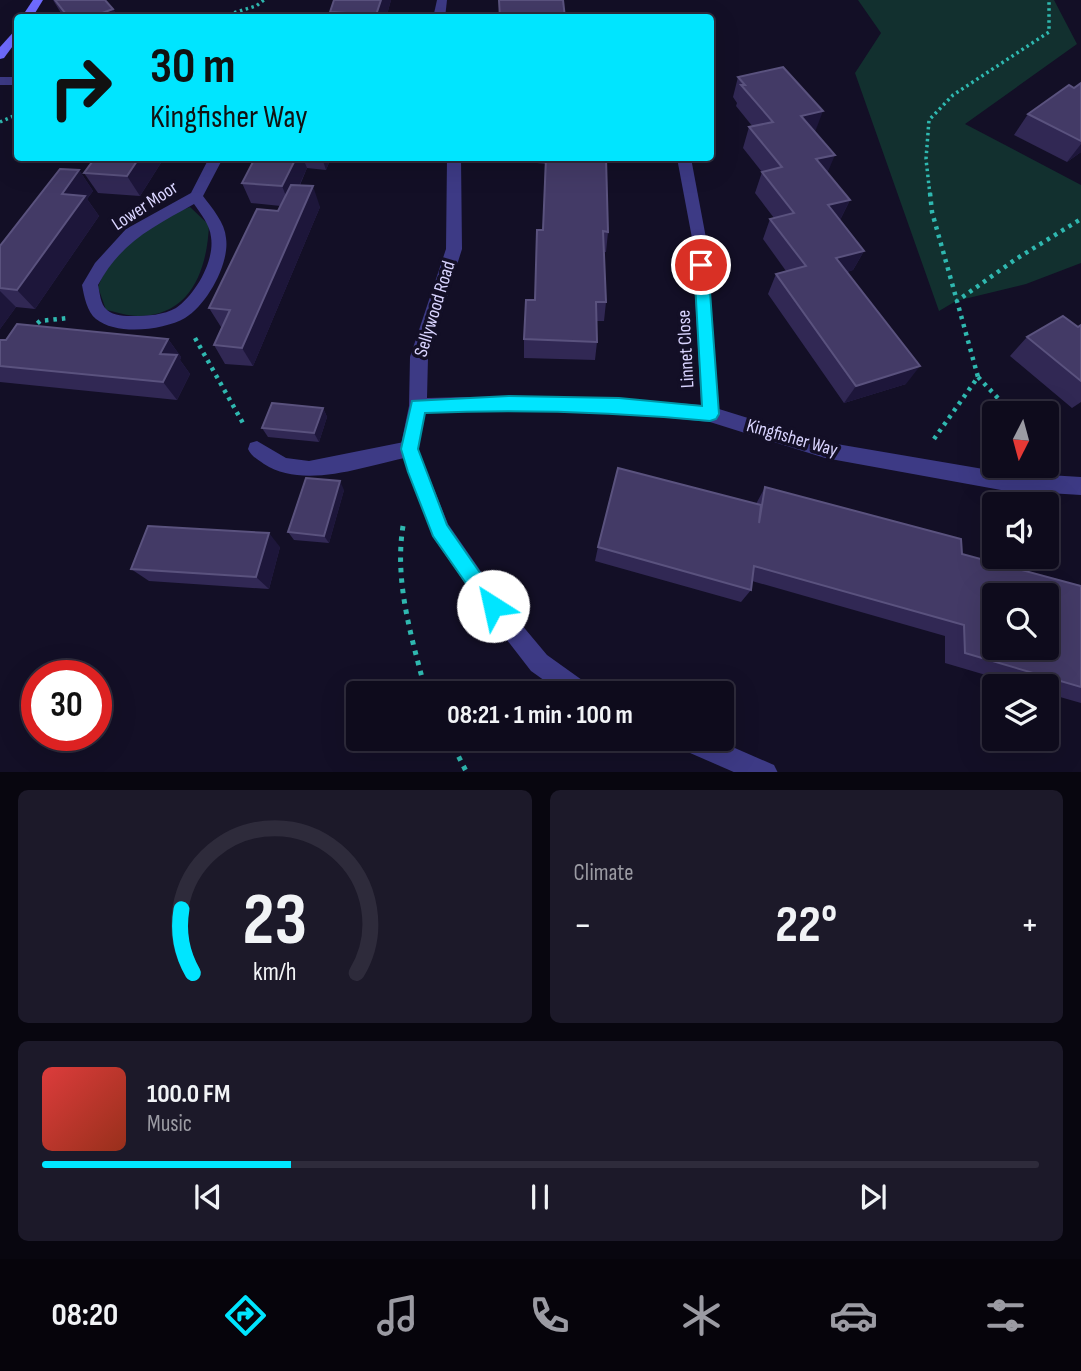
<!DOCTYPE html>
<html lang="en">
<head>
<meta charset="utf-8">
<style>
  body { margin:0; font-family:"Sofia Sans Condensed",sans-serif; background:#1c1929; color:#f1f3f6; height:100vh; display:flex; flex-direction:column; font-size:26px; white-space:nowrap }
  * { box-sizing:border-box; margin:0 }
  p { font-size:23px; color:#9b9ba3 }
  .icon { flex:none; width:38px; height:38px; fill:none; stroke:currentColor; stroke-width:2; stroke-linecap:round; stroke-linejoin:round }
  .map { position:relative; height:772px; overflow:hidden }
  .sheet { display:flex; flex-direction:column; gap:18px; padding:18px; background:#08060f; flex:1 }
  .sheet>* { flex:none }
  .hud { position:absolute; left:14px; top:14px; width:700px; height:147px; border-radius:7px; box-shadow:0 7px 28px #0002,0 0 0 2px #2e2b3b; background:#00e5ff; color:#111; overflow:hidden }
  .needle { width:46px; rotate:186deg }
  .controls { position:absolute; left:982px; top:401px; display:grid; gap:14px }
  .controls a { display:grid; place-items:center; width:77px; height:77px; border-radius:7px; background:#0e0b1c; box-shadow:0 7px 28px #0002,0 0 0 2px #2e2b3b; font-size:35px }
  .speed { position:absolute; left:21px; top:660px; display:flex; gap:14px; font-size:35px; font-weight:700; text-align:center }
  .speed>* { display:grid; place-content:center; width:91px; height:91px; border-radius:50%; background:#0e0b1c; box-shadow:0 7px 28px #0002,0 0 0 2px #2e2b3b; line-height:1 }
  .speed .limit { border:10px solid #d22; background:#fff; color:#111 }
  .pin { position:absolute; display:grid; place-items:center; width:60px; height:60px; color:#fff; margin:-30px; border:4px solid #fff; border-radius:50%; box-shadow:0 2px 7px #0007 }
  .me { position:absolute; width:77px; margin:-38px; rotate:325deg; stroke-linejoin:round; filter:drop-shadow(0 0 5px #0008) }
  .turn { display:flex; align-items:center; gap:24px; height:147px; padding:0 21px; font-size:32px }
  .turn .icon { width:91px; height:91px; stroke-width:2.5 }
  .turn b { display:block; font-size:49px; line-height:60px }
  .big { font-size:52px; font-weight:700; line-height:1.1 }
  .sheet .widget { flex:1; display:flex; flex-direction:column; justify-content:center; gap:10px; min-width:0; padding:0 24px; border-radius:10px; background:#1c1929 }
  .sheet .dial { align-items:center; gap:0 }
  .dial svg { height:182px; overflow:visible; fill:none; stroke:#2e2b3b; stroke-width:7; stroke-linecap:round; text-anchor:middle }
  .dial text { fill:#f1f3f6; stroke:none }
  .song { display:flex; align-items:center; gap:21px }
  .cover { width:84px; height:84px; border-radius:10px; background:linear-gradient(135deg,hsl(0 70% 55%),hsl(10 70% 35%)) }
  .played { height:7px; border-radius:4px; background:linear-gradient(90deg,#00e5ff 25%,#2e2b3b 25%) }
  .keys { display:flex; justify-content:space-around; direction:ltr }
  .heat { display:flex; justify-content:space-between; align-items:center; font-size:38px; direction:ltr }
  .sheet .tiles { flex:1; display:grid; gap:18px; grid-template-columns:1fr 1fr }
  .widget:last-child { grid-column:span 2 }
  .trip { position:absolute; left:346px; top:681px; width:388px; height:70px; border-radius:7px; background:#0e0b1c; box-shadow:0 7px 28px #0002,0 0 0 2px #2e2b3b; font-weight:700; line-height:70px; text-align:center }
  .menu { display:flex; height:112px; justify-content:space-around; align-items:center; background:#06040b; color:#9b9ba3 }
  .menu .icon { width:49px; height:49px }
  .menu .on { color:#00e5ff }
  .menu b { font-size:32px; color:#f1f3f6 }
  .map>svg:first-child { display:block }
  .green { fill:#12302f }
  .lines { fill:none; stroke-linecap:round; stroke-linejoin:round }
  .path-far2 { stroke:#2fb8b0; stroke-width:3.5; stroke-dasharray:2.5 3.5; stroke-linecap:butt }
  .path-far1 { stroke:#2fb8b0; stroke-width:4.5; stroke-dasharray:3.5 5; stroke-linecap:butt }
  .path { stroke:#2fb8b0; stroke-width:5; stroke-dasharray:4.5 6; stroke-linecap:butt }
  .lane { fill:#3d3a85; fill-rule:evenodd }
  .street { fill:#3d3a85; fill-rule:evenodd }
  .secondary { fill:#6f6bff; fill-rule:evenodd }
  .wall { fill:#312854 }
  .shaded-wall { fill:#1d163a }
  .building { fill:#433a66; stroke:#5a527e; stroke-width:2; fill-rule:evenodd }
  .route { fill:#00e5ff; stroke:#0095a6; stroke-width:2 }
  .labels { text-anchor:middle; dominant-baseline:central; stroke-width:7; stroke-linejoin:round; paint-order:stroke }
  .street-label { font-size:19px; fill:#d9d4ff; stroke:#130f26 }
</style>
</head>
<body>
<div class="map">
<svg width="1081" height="773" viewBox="0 0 1081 773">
  <rect width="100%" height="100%" fill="#130f26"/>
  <!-- green -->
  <g class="green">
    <polygon points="858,0 1054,0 1077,44 965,124 1081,185 1081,263 1026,284 956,301 939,311 855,73 881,33"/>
    <path d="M190 207 209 225C207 270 191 316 138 316 128 316 116 312 106 310L98 287C113 248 152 221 190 207Z"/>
  </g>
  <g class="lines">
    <!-- path-far2 -->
    <g class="path-far2">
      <polyline points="217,18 256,6 264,0"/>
      <polyline points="0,122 18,114"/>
      <polyline points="930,195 926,159 929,120 953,95 1049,32 1049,0"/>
    </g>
    <!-- path-far1 -->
    <g class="path-far1">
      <polyline points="930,193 932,212 957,301"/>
      <polyline points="31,329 40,321 68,318"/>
      <polyline points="195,338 244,425"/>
      <polyline points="978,377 1012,413"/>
      <polyline points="934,439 978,377 957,301 1016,259 1081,219"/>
    </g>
    <!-- path -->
    <g class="path">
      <path d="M403 526C394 583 412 638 426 693"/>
      <polyline points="449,738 467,773"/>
    </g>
    <!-- lane -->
    <path class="lane" d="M257 441 286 458 309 461 409 441 416 443 418 449 416 455 409 457C365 466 304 490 264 464 257 459 251 456 248 449L250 443Z"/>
    <!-- street -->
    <g class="street">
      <polygon points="437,0 447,0 445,18 433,18"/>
      <rect x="0" y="77" width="18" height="8"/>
      <path d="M209 158H223L203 196C212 208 225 223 226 238 230 263 207 305 185 318 164 330 117 336 96 319 87 312 84 296 82 285L95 263 126 229 191 193ZM194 204C201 214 210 225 211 237 215 261 195 295 176 308 164 315 147 316 133 316 125 316 114 316 107 310 100 304 100 293 98 285 121 242 153 227 194 204Z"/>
      <path d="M447 158H461L462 249 428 357 427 398C519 395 609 397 701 405L692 238 677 158H691L706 238 719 409 825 442 1001 472 1081 477V495L1001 490 825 458 710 422 619 413 509 410 425 413 418 449 448 524 500 599 547 655 589 685 592 693H562L531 671 486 613 433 537 400 449 409 406 410 357 446 249Z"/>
      <polygon points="670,738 712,738 774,765 778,773 736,773 674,746"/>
    </g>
    <!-- secondary -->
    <g class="secondary">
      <polygon points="33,0 43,0 32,18 21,18"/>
      <polygon points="18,27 18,39 4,58 0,59 0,47"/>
    </g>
  </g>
  <!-- wall -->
  <g class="wall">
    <polygon points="53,0 105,0 113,9 118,18 64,18"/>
    <polygon points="334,0 391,0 386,18 331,18 330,12"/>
    <polygon points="738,77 815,132 827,173 850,200 840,220 864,251 853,270 847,272 906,384 844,403 768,294 776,274 786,271 763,239 770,219 774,218 755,193 762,172 743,148 749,127 753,127 736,106 737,103 733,97"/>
    <polygon points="1081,83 1081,152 1067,162 1014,135 1028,114"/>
    <polygon points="95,158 164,158 140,196 98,193 84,173"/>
    <polygon points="255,158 331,158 326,170 307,168 300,185 320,207 253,366 225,364 214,345 222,327 221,327 209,308 278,211 281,206 251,203 242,183"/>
    <polygon points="537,158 606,158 608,232 606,252 604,252 606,302 604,321 596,321 597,342 595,360 524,358 524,339 535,300 543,230 545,164 537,163"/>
    <polygon points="79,170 93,191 87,199 99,216 35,309 16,307 0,329 0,246"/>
    <polygon points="1081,325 1081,402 1072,408 1010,356 1027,337 1078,327"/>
    <polygon points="168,339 181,357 180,360 190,374 177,400 0,382 0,340"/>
    <polygon points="323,408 327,417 319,442 268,437 262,428"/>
    <polygon points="765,487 962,554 1081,586 1081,703 1046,693 1046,686 1023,686 945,663 945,636 752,581 751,590 741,602 595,561 598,547 756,504"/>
    <polygon points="344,490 329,543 294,540 288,532"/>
    <polygon points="280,547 269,589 149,581 131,569"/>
  </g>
  <!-- shaded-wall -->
  <g class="shaded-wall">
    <polygon points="381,0 391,0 386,18 375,18"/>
    <polygon points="113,9 118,18 89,18"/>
    <polygon points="823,111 815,132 801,116"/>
    <polygon points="1081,144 1081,152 1067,162"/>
    <polygon points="835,155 826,176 816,159"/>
    <polygon points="139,158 164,158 140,196 127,176"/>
    <polygon points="296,158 303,158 307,168 290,206 282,186"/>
    <polygon points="322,158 331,158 326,170"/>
    <polygon points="79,170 93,191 87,199 99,216 35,309 17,290 62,194"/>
    <polygon points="313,186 320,207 253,366 242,348"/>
    <polygon points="850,200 840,220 819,226 828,205"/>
    <polygon points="864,251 853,270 827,278 836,258"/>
    <polygon points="0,291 16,307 0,329"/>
    <polygon points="168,339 181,357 180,360 190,374 177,400 163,382 160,354"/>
    <polygon points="920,366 906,384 844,403 856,386"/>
    <polygon points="323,408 327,417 319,442 314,433"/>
    <polygon points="340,481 344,490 329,543 324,536"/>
    <polygon points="269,533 280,547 269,589 256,577"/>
  </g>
  <!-- building -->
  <g class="building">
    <polygon points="55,0 105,0 113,9 89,18 69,18"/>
    <polygon points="334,0 381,0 375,18 343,18 345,13 330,12"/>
    <polygon points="499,0 563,0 565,18 500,18"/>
    <polygon points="216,14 238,18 213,18"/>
    <polygon points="783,67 823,111 801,116 835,155 816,159 850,200 828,205 864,251 836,258 920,366 856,386 776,274 806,266 770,219 794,213 762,172 782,167 749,127 773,122 741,85 745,85 738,77"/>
    <polygon points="1081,83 1081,141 1028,114 1069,85 1074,88"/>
    <polygon points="95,158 139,158 127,176 84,173"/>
    <polygon points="255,158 296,158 282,186 242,183"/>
    <polygon points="546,158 606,158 608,232 603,231 606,302 596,302 597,342 524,339 526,300 535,300 537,230 543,230"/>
    <polygon points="60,169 79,170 62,194 85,196 17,290 0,288 0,246"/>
    <polygon points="291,185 313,186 242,348 214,345 230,310 209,308 257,209 278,211"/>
    <polygon points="1063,316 1078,327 1081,325 1081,381 1027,337"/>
    <polygon points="17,324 168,339 160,354 177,355 163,382 0,366 0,340 6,340"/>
    <polygon points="272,403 323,408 314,433 262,428"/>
    <path d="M618 468 761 505 759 523 765 487 961 539 962 554 1081 586V687L965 653 964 625 754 566 751 590 598 547ZM994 595H1046V648H994Z"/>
    <polygon points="306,478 340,481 324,536 288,532"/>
    <polygon points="148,526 269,533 256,577 131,569"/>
  </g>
  <!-- route -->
  <path class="route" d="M701 259 708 265 719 414 716 419 710 421C615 412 521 409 425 413L418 449 447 525 503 606 500 612 493 615 486 612 433 536 408 472 401 449 412 401 509 396 619 398 702 406 694 265Z"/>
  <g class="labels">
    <!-- street labels -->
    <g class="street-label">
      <text transform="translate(145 206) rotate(-33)">Lower Moor</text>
      <text transform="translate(435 309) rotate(-73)">Sellywood Road</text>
      <text transform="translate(686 349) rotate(-93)">Linnet Close</text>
      <text transform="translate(792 438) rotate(16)">Kingfisher Way</text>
    </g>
  </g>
</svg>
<div class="controls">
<a><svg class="needle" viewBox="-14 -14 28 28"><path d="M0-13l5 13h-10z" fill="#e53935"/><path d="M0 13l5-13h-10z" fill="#9b9ba3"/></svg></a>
<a><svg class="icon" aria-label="sound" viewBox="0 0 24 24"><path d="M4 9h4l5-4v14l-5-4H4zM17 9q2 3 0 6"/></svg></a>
<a><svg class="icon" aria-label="search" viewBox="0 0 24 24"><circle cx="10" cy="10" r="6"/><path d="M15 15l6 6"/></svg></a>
<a><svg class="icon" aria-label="layers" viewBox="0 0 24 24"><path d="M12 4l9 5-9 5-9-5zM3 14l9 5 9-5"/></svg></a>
</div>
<div class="speed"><div class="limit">30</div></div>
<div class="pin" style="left:701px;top:265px;background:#d93025"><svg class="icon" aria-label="arrive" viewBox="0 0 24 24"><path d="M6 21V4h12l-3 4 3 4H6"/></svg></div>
<svg class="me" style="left:493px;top:606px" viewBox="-20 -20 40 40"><circle r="19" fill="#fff"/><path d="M0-13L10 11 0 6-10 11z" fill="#00e5ff"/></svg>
<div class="trip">08:21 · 1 min · 100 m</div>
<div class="hud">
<div class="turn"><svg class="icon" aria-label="right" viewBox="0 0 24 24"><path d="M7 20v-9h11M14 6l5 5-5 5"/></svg><div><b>30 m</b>Kingfisher Way</div></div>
</div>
</div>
<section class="sheet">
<div class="tiles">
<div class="widget dial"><svg viewBox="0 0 100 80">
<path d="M14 69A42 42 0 1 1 86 69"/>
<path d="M14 69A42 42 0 0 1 9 41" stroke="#00e5ff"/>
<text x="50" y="56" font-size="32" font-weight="700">23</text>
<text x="50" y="72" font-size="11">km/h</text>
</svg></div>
<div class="widget"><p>Climate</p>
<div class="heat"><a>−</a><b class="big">22°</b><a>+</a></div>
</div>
<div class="widget">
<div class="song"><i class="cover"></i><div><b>100.0 FM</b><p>Music</p></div></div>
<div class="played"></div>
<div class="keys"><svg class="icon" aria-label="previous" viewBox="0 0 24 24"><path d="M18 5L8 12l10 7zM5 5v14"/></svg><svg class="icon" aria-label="pause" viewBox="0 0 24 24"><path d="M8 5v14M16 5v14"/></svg><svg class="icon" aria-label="next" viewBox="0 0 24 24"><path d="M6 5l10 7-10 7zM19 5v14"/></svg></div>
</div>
</div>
</section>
<nav class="menu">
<b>08:20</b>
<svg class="icon on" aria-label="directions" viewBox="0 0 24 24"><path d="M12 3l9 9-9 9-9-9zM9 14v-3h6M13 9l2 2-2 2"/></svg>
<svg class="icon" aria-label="music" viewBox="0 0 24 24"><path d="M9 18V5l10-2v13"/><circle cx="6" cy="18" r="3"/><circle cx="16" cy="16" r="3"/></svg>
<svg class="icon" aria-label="phone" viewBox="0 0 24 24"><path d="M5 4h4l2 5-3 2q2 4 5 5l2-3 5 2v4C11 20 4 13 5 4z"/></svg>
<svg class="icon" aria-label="climate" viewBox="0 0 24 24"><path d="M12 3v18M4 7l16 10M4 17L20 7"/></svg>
<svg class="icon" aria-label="car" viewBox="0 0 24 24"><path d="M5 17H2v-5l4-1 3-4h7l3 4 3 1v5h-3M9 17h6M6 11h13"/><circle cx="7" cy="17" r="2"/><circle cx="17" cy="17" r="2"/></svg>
<svg class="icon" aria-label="filters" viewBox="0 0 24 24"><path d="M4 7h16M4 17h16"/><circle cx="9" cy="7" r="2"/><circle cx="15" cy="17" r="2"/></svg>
</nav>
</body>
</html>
